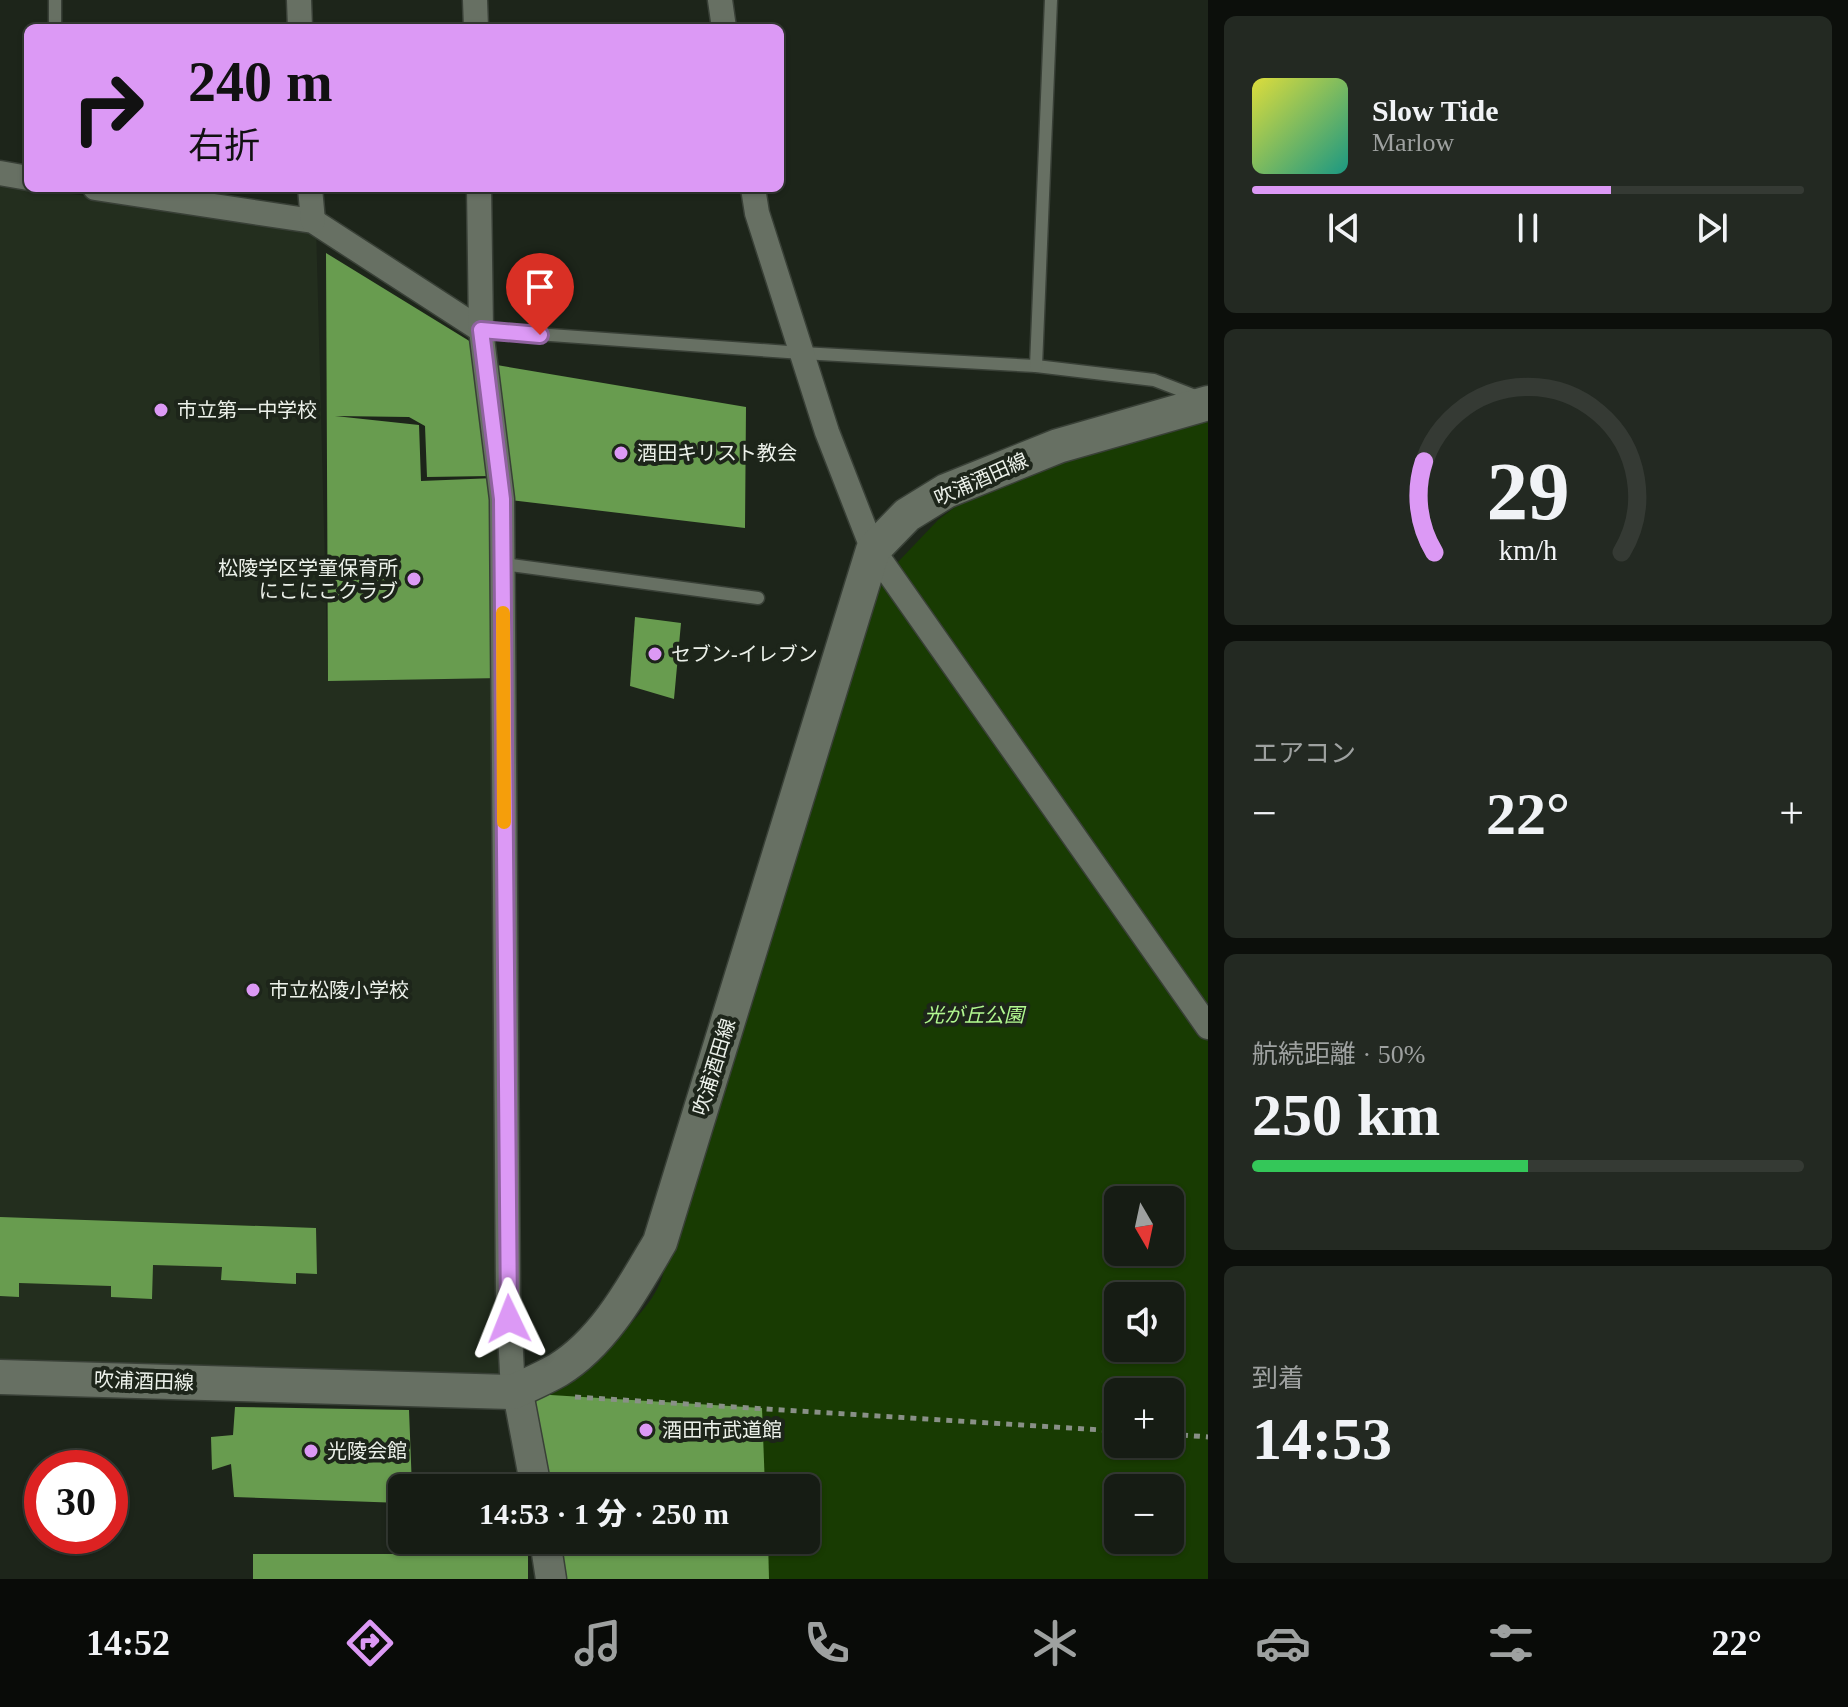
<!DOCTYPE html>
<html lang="ja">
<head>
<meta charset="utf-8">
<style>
  body { margin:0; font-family:"Times New Roman","Noto Sans JP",serif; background:#232922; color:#f1f3f6; height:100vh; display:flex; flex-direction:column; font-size:30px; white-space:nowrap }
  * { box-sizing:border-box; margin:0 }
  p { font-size:26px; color:#9ea1a0 }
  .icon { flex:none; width:44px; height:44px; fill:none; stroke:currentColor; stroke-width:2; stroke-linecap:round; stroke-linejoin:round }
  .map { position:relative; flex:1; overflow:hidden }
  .side { display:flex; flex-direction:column; gap:16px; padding:16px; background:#0c0f0b; width:640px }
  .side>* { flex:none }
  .hud { position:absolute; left:24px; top:24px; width:760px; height:168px; border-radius:12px; box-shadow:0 2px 6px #0004,0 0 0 2px #353a34; background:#dc99f5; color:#111; overflow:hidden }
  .needle { width:52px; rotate:171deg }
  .fabs { position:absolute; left:1104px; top:1186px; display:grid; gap:16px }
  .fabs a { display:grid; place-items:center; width:80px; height:80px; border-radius:12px; background:#161c14; box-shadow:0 2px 6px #0004,0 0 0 2px #353a34; font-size:40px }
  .speed { position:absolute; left:24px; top:1450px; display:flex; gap:16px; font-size:40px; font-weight:700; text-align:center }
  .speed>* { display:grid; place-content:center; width:104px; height:104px; border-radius:50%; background:#161c14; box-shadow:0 2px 6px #0004,0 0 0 2px #353a34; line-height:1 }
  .speed .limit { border:12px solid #d22; background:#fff; color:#111 }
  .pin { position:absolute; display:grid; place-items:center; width:68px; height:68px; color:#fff; margin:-82px -34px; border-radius:50% 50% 50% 0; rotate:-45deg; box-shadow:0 0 8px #0007 }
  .pin .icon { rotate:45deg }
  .me { position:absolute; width:88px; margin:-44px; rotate:358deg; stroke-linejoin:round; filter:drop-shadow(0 0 6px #0008) }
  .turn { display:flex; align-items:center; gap:28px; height:168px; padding:0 32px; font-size:36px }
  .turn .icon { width:104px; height:104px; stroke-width:2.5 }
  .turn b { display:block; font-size:56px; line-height:68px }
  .big { font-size:60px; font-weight:800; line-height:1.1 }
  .side .card { flex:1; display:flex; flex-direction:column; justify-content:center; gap:12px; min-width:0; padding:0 28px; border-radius:12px; background:#232922 }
  .side .dial { align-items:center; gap:0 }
  .dial svg { height:208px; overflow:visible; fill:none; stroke:#353a34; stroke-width:7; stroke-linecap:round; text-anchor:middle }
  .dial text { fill:#f1f3f6; stroke:none }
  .song { display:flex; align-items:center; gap:24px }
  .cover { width:96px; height:96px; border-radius:12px; background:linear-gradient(135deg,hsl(60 70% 55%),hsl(170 70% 35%)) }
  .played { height:8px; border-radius:4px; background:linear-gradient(90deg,#dc99f5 65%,#353a34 65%) }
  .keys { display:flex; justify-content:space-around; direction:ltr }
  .heat { display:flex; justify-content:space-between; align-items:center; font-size:44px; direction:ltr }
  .charge { height:12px; border-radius:6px; background:linear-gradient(90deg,#34c759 50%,#353a34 0) }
  .trip { position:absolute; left:388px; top:1474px; width:432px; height:80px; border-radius:12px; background:#161c14; box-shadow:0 2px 6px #0004,0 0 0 2px #353a34; font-weight:800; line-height:80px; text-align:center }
  .menu { display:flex; height:128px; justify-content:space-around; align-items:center; background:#090b08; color:#9ea1a0 }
  .menu .icon { width:56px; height:56px }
  .menu .on { color:#dc99f5 }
  .menu b { font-size:36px; color:#f1f3f6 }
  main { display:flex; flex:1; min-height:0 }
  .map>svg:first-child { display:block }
  .built { fill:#232e1e }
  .green { fill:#183b02; fill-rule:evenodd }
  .building { fill:#689c4f }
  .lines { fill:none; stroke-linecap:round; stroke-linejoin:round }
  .service-casing { stroke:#394037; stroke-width:15 }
  .minor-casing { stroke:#394037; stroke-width:27 }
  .tertiary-casing { stroke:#394037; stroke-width:33 }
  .secondary-casing { stroke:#394037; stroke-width:37 }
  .path { stroke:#899087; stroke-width:5; stroke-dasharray:6 6; stroke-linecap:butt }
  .service { stroke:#677063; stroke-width:12 }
  .minor { stroke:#677063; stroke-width:24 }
  .tertiary { stroke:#677063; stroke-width:30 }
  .secondary { stroke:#677063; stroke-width:34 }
  .route-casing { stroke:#8f639f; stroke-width:20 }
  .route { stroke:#dc99f5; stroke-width:14 }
  .slow { stroke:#f59e0b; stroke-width:14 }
  .poi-dot { fill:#dc99f5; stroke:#1d251a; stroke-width:3 }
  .labels { text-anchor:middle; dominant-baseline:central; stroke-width:8; stroke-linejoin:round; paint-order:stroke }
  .poi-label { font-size:20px; fill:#ecf1ea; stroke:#1d251a; text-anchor:start }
  .street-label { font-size:20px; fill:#ecf1ea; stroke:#1d251a }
  .park-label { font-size:20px; font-style:italic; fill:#b1f890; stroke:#1d251a }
</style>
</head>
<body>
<main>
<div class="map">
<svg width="1208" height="1579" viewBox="0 0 1208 1579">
  <rect width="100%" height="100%" fill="#1d251a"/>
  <!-- built -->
  <polygon class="built" points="0,186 313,221 316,224 328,680 503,678 513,1392 0,1377"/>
  <!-- green -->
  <path class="green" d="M1208 420V1579H543L541 1540H806V1488H539L535 1391C581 1360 638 1333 661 1281L854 608 938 520 989 481ZM1118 1200H1170V1252H1118ZM1118 1296H1170V1348H1118ZM1118 1392H1170V1444H1118ZM1118 1488H1170V1540H1118Z"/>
  <!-- building -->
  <g class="building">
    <polygon points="326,253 484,350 485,363 746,407 745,528 502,499 486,371 491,476 427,477 425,426 409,417 335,416 419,425 421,481 495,478 503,678 328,681"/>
    <polygon points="635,617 681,623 674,699 630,686"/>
    <polygon points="0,1217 316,1228 317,1274 296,1273 296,1284 221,1280 222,1267 153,1265 152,1299 111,1297 111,1286 19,1283 19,1297 0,1296"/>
    <polygon points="518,1393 762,1408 765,1488 542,1488"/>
    <polygon points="235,1407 409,1410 412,1488 402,1488 402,1503 234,1497 231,1464 212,1470 211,1437 233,1435"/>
    <polygon points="553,1540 768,1540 769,1579 554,1579"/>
    <rect x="253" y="1554" width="275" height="25"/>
  </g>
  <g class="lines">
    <!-- service casing -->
    <g class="service-casing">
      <g id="service">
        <polyline points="55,0 55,28"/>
        <polyline points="481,330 802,353 1036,366 1154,380 1198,397"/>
        <polyline points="1036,366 1051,0"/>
        <polyline points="503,564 758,598"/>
      </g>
    </g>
    <!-- minor casing -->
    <g class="minor-casing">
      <g id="minor">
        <polyline points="299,0 300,28"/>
        <polyline points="475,0 476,28"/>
        <polyline points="720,0 724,28"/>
        <polyline points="0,173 28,178"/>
        <polyline points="95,188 313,221 481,330"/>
        <polyline points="310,188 313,221"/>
        <polyline points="479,188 481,330 502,499 508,1294 513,1392"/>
        <polyline points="753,188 757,213 827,432 873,550 1208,1027"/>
      </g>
    </g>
    <!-- tertiary casing -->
    <g class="tertiary-casing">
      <g id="tertiary">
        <polyline points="513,1392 518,1393 536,1488"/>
        <polyline points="545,1540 551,1579"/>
      </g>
    </g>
    <!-- secondary casing -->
    <g class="secondary-casing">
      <path id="secondary" d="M0 1377 513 1392C528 1385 544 1378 558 1370 604 1342 633 1288 660 1242L873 550 907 515 946 491 1058 446 1208 403"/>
    </g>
    <!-- path -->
    <g class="path">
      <polyline points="575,1397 1118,1431"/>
      <polyline points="1170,1434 1208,1437"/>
    </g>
    <!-- service -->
    <use href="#service" class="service"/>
    <!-- minor -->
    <use href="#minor" class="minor"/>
    <!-- tertiary -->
    <use href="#tertiary" class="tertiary"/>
    <!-- secondary -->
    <use href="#secondary" class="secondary"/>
  </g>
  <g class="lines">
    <!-- route casing -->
    <g class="route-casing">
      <polyline id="route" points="509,1319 502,499 481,330 540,335"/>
    </g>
    <!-- route -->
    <use href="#route" class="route"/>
    <!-- slow -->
    <polyline class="slow" points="503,613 504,822"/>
  </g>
  <!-- markers -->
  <g class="poi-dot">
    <circle cx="161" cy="410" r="8"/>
    <circle cx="621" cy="453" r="8"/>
    <circle cx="414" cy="579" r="8"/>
    <circle cx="655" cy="654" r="8"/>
    <circle cx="253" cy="990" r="8"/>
    <circle cx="646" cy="1430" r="8"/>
    <circle cx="311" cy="1451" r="8"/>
  </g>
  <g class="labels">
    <!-- poi labels -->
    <g class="poi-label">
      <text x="177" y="410">市立第一中学校</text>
      <text x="637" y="453">酒田キリスト教会</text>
      <text x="398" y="568" text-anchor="end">松陵学区学童保育所<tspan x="398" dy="23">にこにこクラブ</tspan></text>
      <text x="671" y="654">セブン-イレブン</text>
      <text x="269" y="990">市立松陵小学校</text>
      <text x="662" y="1430">酒田市武道館</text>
      <text x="327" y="1451">光陵会館</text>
    </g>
    <!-- street labels -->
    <g class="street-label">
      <text transform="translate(981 479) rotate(-24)">吹浦酒田線</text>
      <text transform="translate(714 1067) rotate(-73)">吹浦酒田線</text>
      <text transform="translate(144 1381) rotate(2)">吹浦酒田線</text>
    </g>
    <!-- park labels -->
    <g class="park-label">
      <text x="974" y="1015">光が丘公園</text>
    </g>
  </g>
</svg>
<div class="fabs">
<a><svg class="needle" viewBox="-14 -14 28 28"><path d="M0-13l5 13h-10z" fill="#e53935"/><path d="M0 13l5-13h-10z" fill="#9ea1a0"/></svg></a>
<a><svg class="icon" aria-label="sound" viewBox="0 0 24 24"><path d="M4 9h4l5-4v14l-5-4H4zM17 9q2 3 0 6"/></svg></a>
<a>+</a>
<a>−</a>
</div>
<div class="speed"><div class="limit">30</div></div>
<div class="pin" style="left:540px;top:335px;background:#d93025"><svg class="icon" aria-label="arrive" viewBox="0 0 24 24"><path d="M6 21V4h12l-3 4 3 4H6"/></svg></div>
<svg class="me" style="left:509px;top:1319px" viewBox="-20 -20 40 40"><path d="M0-17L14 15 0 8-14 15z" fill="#dc99f5" stroke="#fff" stroke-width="4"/></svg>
<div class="trip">14:53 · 1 分 · 250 m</div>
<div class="hud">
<div class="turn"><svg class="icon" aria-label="right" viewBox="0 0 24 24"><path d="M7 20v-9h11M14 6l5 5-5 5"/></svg><div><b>240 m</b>右折</div></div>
</div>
</div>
<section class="side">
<div class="card">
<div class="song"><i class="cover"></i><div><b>Slow Tide</b><p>Marlow</p></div></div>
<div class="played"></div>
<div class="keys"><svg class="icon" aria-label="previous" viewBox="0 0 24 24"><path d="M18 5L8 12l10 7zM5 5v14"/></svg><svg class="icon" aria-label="pause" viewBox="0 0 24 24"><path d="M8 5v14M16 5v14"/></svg><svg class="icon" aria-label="next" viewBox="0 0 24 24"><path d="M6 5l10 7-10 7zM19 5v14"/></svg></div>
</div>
<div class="card dial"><svg viewBox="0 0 100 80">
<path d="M14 69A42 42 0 1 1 86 69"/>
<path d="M14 69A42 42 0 0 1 10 34" stroke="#dc99f5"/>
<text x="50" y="56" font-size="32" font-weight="700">29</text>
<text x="50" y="72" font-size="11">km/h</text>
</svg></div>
<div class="card"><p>エアコン</p>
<div class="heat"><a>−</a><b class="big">22°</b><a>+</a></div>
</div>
<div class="card"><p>航続距離 · 50%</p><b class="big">250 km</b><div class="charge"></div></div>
<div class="card"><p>到着</p><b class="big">14:53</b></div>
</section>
</main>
<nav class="menu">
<b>14:52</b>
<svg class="icon on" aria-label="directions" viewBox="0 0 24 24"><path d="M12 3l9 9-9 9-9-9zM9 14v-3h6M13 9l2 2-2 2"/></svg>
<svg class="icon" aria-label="music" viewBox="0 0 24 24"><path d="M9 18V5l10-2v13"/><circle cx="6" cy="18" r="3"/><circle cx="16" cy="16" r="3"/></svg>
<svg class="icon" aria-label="phone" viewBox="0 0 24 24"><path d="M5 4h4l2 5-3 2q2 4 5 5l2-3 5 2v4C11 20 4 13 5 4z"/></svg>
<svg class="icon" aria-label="climate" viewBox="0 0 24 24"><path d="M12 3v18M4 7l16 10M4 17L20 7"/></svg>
<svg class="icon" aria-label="car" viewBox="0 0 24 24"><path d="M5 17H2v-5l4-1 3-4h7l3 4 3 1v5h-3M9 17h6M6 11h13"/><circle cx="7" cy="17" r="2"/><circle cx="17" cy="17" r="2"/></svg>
<svg class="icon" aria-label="filters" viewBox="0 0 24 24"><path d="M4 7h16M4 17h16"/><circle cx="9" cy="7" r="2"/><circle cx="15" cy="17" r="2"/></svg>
<b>22°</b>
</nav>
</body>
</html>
